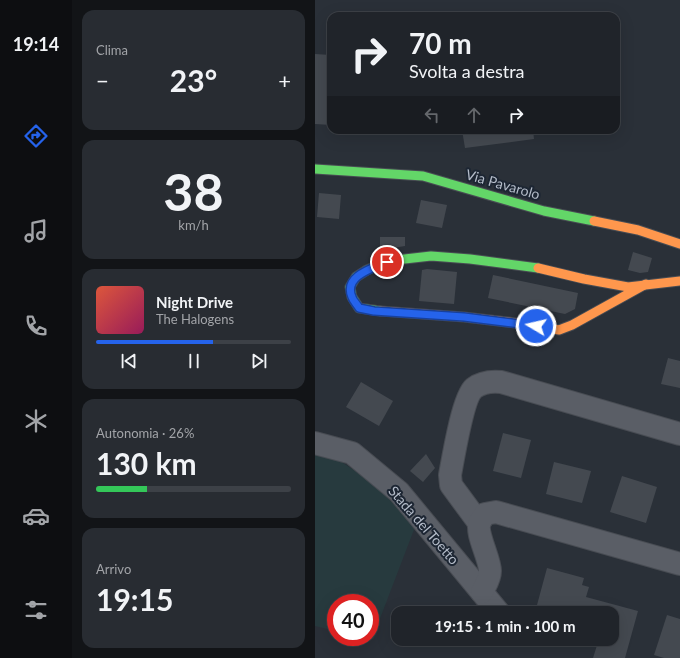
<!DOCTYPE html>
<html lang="it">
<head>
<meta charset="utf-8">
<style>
  body { margin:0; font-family:Lato,sans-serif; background:#282c32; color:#f1f3f6; height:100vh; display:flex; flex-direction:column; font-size:15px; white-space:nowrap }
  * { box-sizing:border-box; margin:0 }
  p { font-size:13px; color:#a2a4a8 }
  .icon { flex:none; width:22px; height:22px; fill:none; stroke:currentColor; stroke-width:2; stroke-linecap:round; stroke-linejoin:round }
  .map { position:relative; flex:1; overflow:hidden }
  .side { display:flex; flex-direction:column; gap:10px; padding:10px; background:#121417; width:243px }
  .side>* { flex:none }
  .guide { position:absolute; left:12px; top:12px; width:293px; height:122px; border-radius:12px; box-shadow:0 4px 16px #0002,0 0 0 1px #3d4147; background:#20242a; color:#f1f3f6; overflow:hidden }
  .speed { position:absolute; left:12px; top:594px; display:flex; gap:8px; font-size:20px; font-weight:700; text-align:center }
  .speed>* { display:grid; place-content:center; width:52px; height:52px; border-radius:50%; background:#20242a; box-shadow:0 4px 16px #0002,0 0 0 1px #3d4147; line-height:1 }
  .speed .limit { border:6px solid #d22; background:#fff; color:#111 }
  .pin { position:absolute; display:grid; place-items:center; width:34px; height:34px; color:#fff; margin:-17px; border:2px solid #fff; border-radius:50%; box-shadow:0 1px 4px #0007 }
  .me { position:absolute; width:44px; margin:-22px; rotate:279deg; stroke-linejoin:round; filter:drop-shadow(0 0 3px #0008) }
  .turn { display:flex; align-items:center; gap:14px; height:84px; padding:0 16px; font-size:18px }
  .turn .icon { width:52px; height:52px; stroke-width:2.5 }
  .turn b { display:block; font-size:28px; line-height:34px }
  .lanes { display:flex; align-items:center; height:38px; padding:0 16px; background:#0003; justify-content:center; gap:20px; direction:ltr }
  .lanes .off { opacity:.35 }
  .big { font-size:30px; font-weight:700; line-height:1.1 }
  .side .tile { flex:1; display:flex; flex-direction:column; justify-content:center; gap:6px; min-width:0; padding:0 14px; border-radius:12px; background:#282c32 }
  .side .dial { align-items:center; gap:0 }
  .dial b { font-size:52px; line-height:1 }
  .song { display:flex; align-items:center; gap:12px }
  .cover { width:48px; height:48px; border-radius:6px; background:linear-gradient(135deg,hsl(10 70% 55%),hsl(330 70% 35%)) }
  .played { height:4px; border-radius:2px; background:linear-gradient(90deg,#2563eb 60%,#3d4147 60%) }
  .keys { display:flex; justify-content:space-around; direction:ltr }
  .heat { display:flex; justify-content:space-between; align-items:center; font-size:22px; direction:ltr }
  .charge { height:6px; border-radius:3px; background:linear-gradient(90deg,#34c759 26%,#3d4147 0) }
  .trip { position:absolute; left:76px; top:606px; width:228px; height:40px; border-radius:12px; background:#20242a; box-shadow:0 4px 16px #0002,0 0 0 1px #3d4147; font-weight:700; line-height:40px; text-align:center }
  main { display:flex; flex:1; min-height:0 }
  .menu { display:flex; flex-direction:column; width:72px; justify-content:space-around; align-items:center; background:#0d0e11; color:#a2a4a8 }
  .menu .icon { width:28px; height:28px }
  .menu .current { color:#2563eb }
  .menu b { font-size:18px; color:#f1f3f6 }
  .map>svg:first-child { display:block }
  .green { fill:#273a3e }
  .building { fill:#444950 }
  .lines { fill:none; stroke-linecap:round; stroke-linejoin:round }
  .street-casing { stroke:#484c53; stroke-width:24 }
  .fast-casing { stroke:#484c53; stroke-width:11 }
  .slow-casing { stroke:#484c53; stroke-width:11 }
  .street { stroke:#5a5e66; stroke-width:22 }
  .fast { stroke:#63d668; stroke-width:9 }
  .slow { stroke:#ff974d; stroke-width:9 }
  .route-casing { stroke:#184099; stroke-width:10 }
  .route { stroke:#2563eb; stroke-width:7 }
  .labels { text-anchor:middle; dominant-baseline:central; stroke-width:4; stroke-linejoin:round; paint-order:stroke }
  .street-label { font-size:14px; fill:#b4bcc9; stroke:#1d2633 }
</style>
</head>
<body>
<main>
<nav class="menu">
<b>19:14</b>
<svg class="icon current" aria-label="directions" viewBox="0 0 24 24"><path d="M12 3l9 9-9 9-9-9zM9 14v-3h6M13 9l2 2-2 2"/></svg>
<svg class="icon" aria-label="music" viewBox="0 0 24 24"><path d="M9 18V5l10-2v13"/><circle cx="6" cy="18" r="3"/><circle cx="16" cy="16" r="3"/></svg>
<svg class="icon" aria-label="phone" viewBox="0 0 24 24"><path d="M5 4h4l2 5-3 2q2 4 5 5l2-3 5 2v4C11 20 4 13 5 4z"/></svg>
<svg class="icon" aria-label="climate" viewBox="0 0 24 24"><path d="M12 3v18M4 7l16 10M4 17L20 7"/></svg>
<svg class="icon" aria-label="car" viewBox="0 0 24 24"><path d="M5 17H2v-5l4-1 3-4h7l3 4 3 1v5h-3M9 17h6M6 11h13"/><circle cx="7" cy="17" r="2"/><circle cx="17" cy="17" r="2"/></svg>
<svg class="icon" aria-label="filters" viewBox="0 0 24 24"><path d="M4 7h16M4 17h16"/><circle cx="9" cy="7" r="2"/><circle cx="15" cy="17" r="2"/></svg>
</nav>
<section class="side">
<div class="tile"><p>Clima</p>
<div class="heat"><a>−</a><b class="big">23°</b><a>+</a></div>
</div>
<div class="tile dial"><b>38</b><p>km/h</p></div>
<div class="tile">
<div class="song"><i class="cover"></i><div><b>Night Drive</b><p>The Halogens</p></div></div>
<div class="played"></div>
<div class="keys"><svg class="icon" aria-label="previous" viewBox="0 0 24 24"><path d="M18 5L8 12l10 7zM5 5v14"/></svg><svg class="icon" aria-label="pause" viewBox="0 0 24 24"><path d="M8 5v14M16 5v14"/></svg><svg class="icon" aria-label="next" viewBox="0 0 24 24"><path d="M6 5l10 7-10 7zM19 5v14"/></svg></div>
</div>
<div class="tile"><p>Autonomia · 26%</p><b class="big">130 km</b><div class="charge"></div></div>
<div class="tile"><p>Arrivo</p><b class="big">19:15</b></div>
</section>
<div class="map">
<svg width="365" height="658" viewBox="0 0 365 658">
  <rect width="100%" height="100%" fill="#2a3038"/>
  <!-- green -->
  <polygon class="green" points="0,454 22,459 60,484 100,527 61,629 59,639 52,637 55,637 55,603 21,603 21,631 0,626"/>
  <!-- building -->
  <g class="building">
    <polygon points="0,54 16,55 16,125 0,124"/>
    <polygon points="147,130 218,130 219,139 150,148"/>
    <polygon points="4,193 26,195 24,219 2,217"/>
    <polygon points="106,200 132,205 127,228 101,223"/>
    <polygon points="65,237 90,237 90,246 65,250"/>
    <polygon points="318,252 337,258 333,272 325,273 313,270"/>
    <polygon points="112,269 142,272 139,304 104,301 107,270"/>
    <polygon points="178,275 263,293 260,309 250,314 173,298"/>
    <polygon points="353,358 365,361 365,388 346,384"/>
    <polygon points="46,382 78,401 64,426 31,407"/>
    <polygon points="188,433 216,440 206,478 178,471"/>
    <polygon points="111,454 120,468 108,482 95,471"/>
    <polygon points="239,462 276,471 267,503 231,494"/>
    <polygon points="307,476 342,487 331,523 295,512"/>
    <polygon points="232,568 269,578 267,585 274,587 271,597 323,611 310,658 278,658 284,639 297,639 297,613 237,613 238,609 222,605"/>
    <polygon points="352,615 365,619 365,658 349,658 339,655"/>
  </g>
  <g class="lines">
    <!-- street casing -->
    <g class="street-casing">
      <g id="street">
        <polyline points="0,443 37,453 84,492 184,613"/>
        <path d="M164 523 136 485 135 475C138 459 148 397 159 388 167 382 176 381 186 382L365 434"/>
        <path d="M167 592C170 586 175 579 175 571 175 558 160 533 165 522 166 519 169 517 170 514L181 512 365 564"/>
      </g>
    </g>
    <!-- fast casing -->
    <g class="fast-casing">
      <g id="fast">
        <polyline points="0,169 108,176 229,211 279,221"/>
        <polyline points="65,311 44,308 37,297 35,287 41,277 52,270 72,261 116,256 155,259 223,268"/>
      </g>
    </g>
    <!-- slow casing -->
    <g class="slow-casing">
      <g id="slow">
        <polyline points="279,221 323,230 365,244"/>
        <polyline points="223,268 269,279 313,287 365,281"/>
        <polyline points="65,311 149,317 209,324 244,330 257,325 331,284"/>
      </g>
    </g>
    <!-- street -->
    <use href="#street" class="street"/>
    <!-- fast -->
    <use href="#fast" class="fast"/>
    <!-- slow -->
    <use href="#slow" class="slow"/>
  </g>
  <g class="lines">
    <!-- route casing -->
    <g class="route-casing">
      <path id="route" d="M72 262C58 268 28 276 37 297 38 301 42 304 44 308L59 311 149 317 221 326"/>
    </g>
    <!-- route -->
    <use href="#route" class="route"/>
  </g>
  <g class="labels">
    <!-- street labels -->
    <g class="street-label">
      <text transform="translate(188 184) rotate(16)">Via Pavarolo</text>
      <text transform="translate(109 525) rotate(49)">Stada del Toetto</text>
    </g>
  </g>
</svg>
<div class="speed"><div class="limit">40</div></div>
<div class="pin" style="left:72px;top:262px;background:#d93025"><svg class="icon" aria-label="arrive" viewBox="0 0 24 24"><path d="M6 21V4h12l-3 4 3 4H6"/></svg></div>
<svg class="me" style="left:221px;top:326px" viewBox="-20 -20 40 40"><circle r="17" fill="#2563eb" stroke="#fff" stroke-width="3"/><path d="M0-11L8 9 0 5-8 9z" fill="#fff"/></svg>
<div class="trip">19:15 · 1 min · 100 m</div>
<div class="guide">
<div class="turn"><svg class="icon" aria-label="right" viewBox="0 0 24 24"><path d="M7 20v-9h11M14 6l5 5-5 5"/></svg><div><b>70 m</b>Svolta a destra</div></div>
<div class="lanes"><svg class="icon off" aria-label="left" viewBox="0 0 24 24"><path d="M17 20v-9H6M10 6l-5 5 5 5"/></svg><svg class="icon off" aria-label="ahead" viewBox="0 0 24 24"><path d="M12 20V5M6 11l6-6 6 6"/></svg><svg class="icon" aria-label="right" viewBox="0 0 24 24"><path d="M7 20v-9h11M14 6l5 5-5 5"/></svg></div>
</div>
</div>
</main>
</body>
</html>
